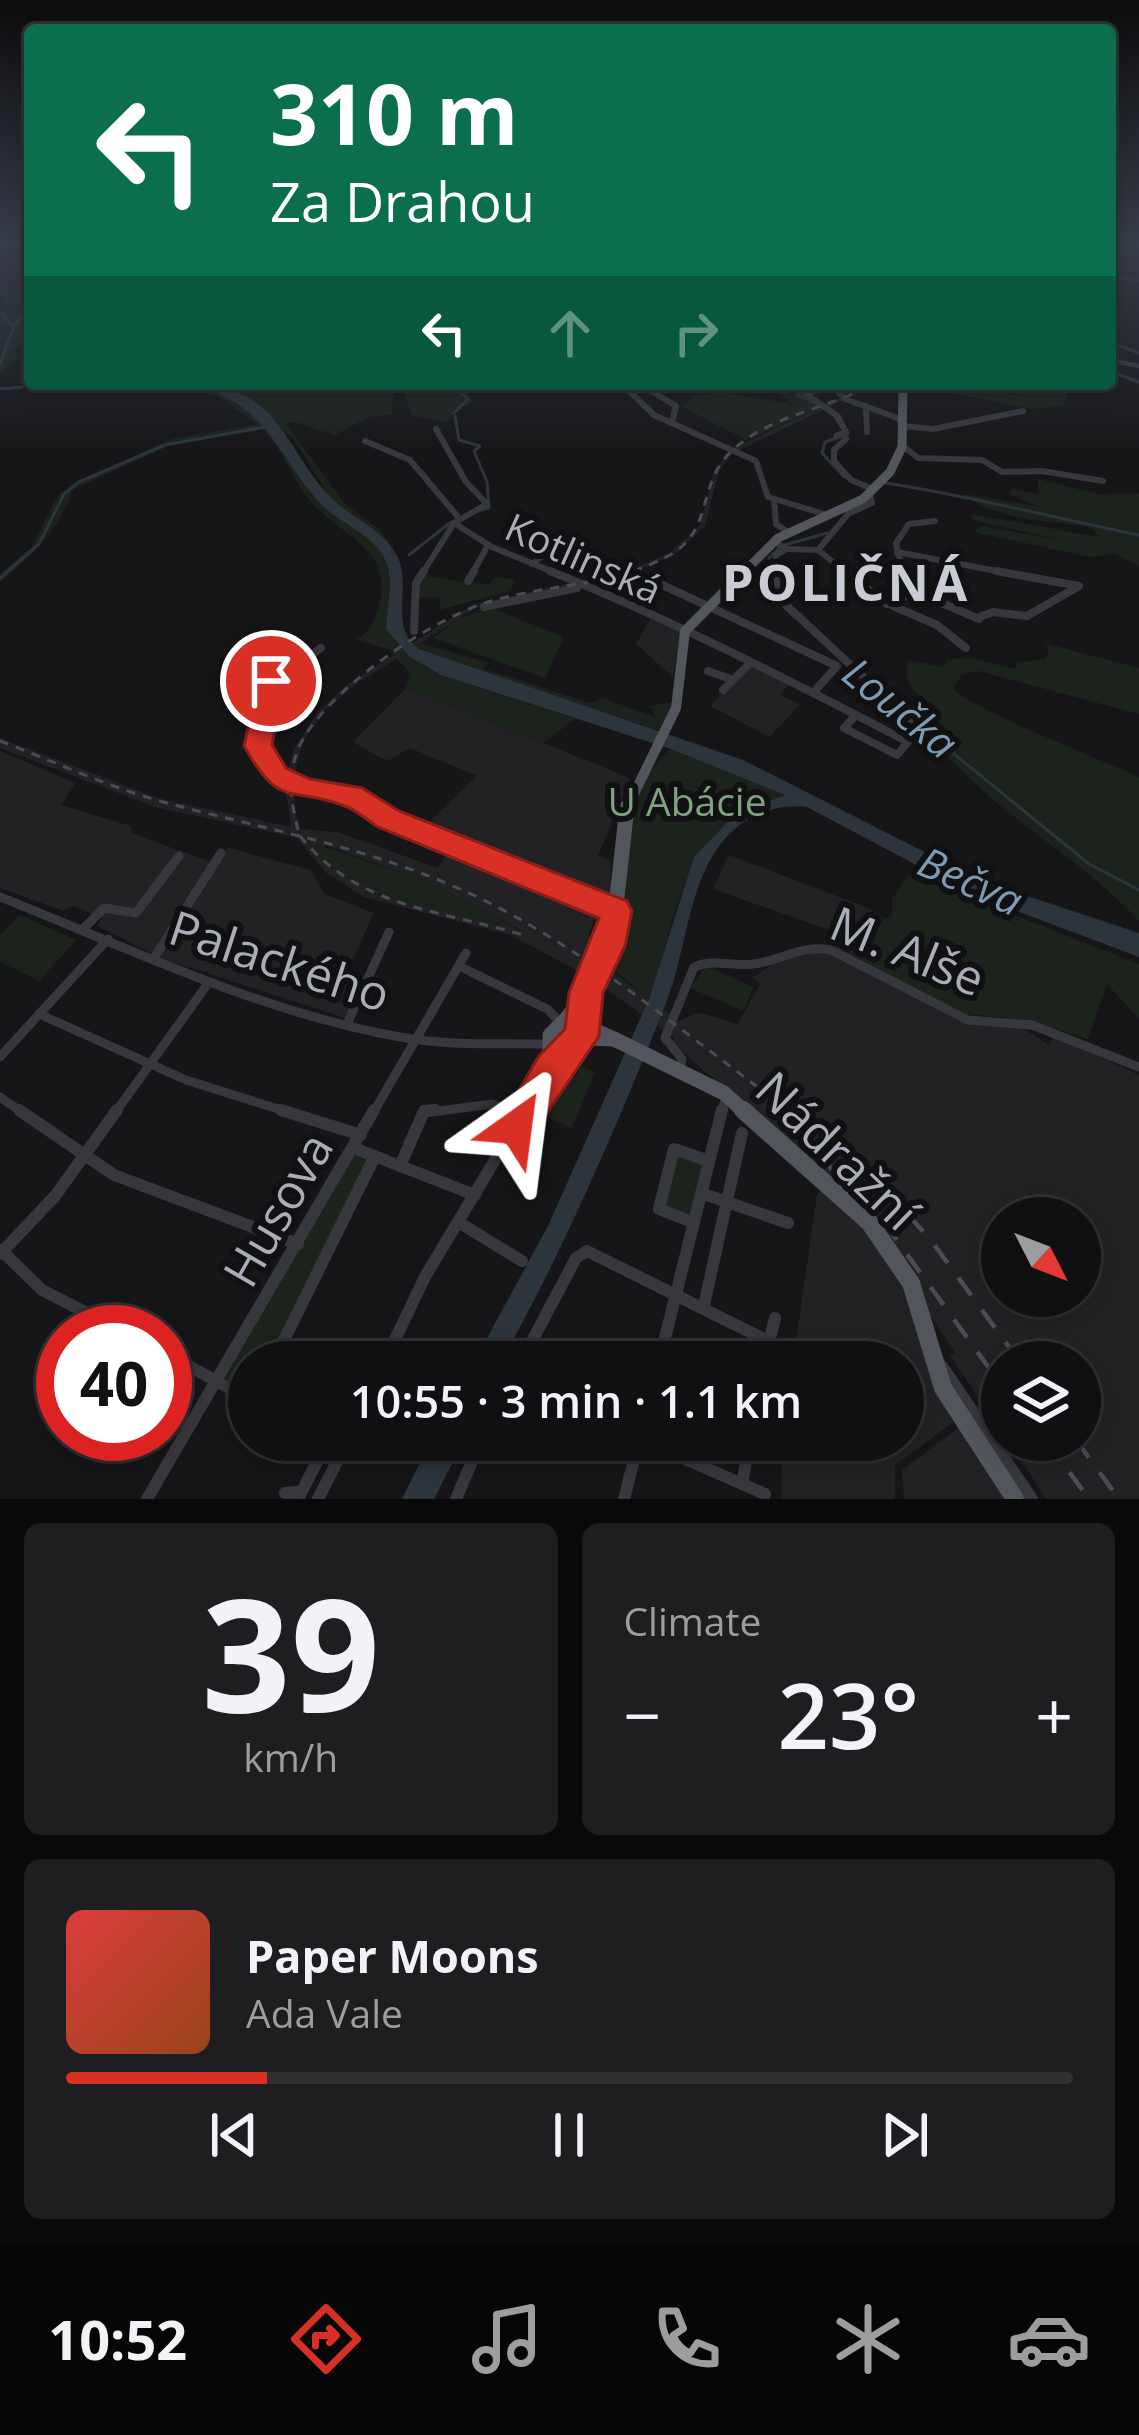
<!DOCTYPE html>
<html lang="en">
<head>
<meta charset="utf-8">
<style>
  body { margin:0; font-family:"Open Sans",sans-serif; background:#1e1e20; color:#f1f3f6; height:100vh; display:flex; flex-direction:column; font-size:45px; white-space:nowrap }
  * { box-sizing:border-box; margin:0 }
  p { font-size:39px; color:#9c9d9f }
  .icon { flex:none; width:66px; height:66px; fill:none; stroke:currentColor; stroke-width:2; stroke-linecap:round; stroke-linejoin:round }
  .map { position:relative; height:1499px; overflow:hidden }
  .sheet { display:flex; flex-direction:column; gap:24px; padding:24px; background:#09090a; flex:1 }
  .sheet>* { flex:none }
  .top-card { position:absolute; left:24px; top:24px; width:1092px; height:366px; border-radius:12px; box-shadow:0 6px 18px #0003,0 0 0 3px #303032; background:#0b6e4f; color:#fff; overflow:hidden }
  .needle { width:78px; rotate:132deg }
  .fabs { position:absolute; left:981px; top:1197px; display:grid; gap:24px }
  .fabs a { display:grid; place-items:center; width:120px; height:120px; border-radius:50%; background:#101012; box-shadow:0 6px 18px #0003,0 0 0 3px #303032; font-size:60px }
  .speed { position:absolute; left:36px; top:1305px; display:flex; gap:24px; font-size:60px; font-weight:700; text-align:center }
  .speed>* { display:grid; place-content:center; width:156px; height:156px; border-radius:50%; background:#101012; box-shadow:0 6px 18px #0003,0 0 0 3px #303032; line-height:1 }
  .speed .limit { border:18px solid #d22; background:#fff; color:#111 }
  .pin { position:absolute; display:grid; place-items:center; width:102px; height:102px; color:#fff; margin:-51px; border:6px solid #fff; border-radius:50%; box-shadow:0 3px 12px #0007 }
  .me { position:absolute; width:132px; margin:-66px; rotate:31deg; stroke-linejoin:round; filter:drop-shadow(0 0 9px #0008) }
  .turn { display:flex; align-items:center; gap:42px; height:252px; padding:0 48px; font-size:54px }
  .turn .icon { width:156px; height:156px; stroke-width:2.5 }
  .turn b { display:block; font-size:84px; line-height:102px }
  .lanes { display:flex; align-items:center; height:114px; padding:0 48px; background:#0003; justify-content:center; gap:60px; direction:ltr }
  .lanes .off { opacity:.35 }
  .big { font-size:90px; font-weight:600; line-height:1.1 }
  .sheet .widget { flex:1; display:flex; flex-direction:column; justify-content:center; gap:18px; min-width:0; padding:0 42px; border-radius:18px; background:#1e1e20 }
  .sheet .dial { align-items:center; gap:0 }
  .dial b { font-size:156px; line-height:1 }
  .song { display:flex; align-items:center; gap:36px }
  .cover { width:144px; height:144px; border-radius:18px; background:linear-gradient(135deg,hsl(0 70% 55%),hsl(20 70% 35%)) }
  .played { height:12px; border-radius:6px; background:linear-gradient(90deg,#d93025 20%,#303032 20%) }
  .keys { display:flex; justify-content:space-around; direction:ltr }
  .heat { display:flex; justify-content:space-between; align-items:center; font-size:66px; direction:ltr }
  .sheet .tiles { flex:1; display:grid; gap:24px; grid-template-columns:1fr 1fr }
  .widget:last-child { grid-column:span 2 }
  .trip { position:absolute; left:228px; top:1341px; width:696px; height:120px; border-radius:60px; background:#101012; box-shadow:0 6px 18px #0003,0 0 0 3px #303032; font-weight:600; line-height:120px; text-align:center }
  .dock { display:flex; height:192px; justify-content:space-around; align-items:center; background:#060607; color:#9c9d9f }
  .dock .icon { width:84px; height:84px }
  .dock .active { color:#d93025 }
  .dock b { font-size:54px; color:#f1f3f6 }
  .map>svg:first-child { display:block }
  .built { fill:#222225; fill-rule:evenodd }
  .green { fill:#1c231d }
  .water { fill:#2c353c }
  .lines { fill:none; stroke-linecap:round; stroke-linejoin:round }
  .stream { stroke:#2c353c; stroke-width:3 }
  .minor-far4 { stroke:#37383d; stroke-width:4.5 }
  .minor-far3 { stroke:#37383d; stroke-width:6 }
  .minor-far2 { stroke:#37383d; stroke-width:8 }
  .minor-far1 { stroke:#37383d; stroke-width:9 }
  .minor { stroke:#37383d; stroke-width:12 }
  .major-far4 { stroke:#53555c; stroke-width:8 }
  .major-far3 { stroke:#53555c; stroke-width:9 }
  .major-far2 { stroke:#53555c; stroke-width:10 }
  .major-far1 { stroke:#53555c; stroke-width:15 }
  .major { stroke:#53555c; stroke-width:18 }
  .rail-far1 { stroke:#4a4c52; stroke-width:3; stroke-dasharray:9 8; stroke-linecap:butt }
  .rail { stroke:#4a4c52; stroke-width:4.5; stroke-dasharray:22 18; stroke-linecap:butt }
  .route { fill:#d93025; stroke:#8d1f18; stroke-width:3 }
  .labels { text-anchor:middle; dominant-baseline:central; stroke-width:12; stroke-linejoin:round; paint-order:stroke }
  .street-label { font-size:39px; fill:#a8adb8; stroke:#111113 }
  .park-label { font-size:39px; fill:#7fa381; stroke:#111113 }
  .water-label { font-size:42px; font-style:italic; fill:#7f9bb3; stroke:#111113 }
  .near-street-label { font-size:48px; fill:#a8adb8; stroke:#111113 }
  .district-label { font-size:51px; font-weight:bold; letter-spacing:3px; fill:#c9ccd4; stroke:#111113 }
</style>
</head>
<body>
<div class="map">
<svg width="1139" height="1499" viewBox="0 0 1139 1499">
  <rect width="100%" height="100%" fill="#161618"/>
  <!-- built -->
  <g class="built">
    <path d="M870 384H876L730 455 719 472 705 526 674 555 635 571 475 608 352 687 323 713 303 742 292 782 296 814 301 829 337 832 438 868 454 842 422 829 477 776 410 748 387 761 353 742 406 688 630 778 598 856 610 860 611 906 601 904 588 935 603 945 587 953 679 1021 698 1012 737 1024 760 984 753 977 797 949 833 954 961 1020 1019 1026 1049 1045 1055 1036 1139 1075V1499H1046L1008 1440H1080V1362H1002V1431L950 1356 955 1352 931 1317 910 1265 843 1181 838 1184 674 1045V1038L588 976 510 935 364 897 325 872 297 838 155 807 0 748V738L161 799 291 827 285 783 294 749 318 711 348 684 472 605 633 568 670 553 700 525 714 471 731 449ZM325 845 424 880 521 930 381 896 331 867ZM1002 1218H1080V1296H1002Z"/>
    <polygon points="651,618 681,630 673,677 636,644"/>
    <polygon points="750,665 789,684 780,695 800,704 770,737 710,706"/>
    <polygon points="0,751 76,783 61,805 131,826 133,834 209,861 229,848 311,870 324,894 374,913 347,972 371,979 352,1020 164,959 97,926 102,918 73,906 64,911 0,888"/>
    <polygon points="729,855 866,907 886,919 849,937 713,889"/>
    <polygon points="823,1189 863,1225 898,1273 955,1421 895,1465 895,1499 781,1499 782,1440 903,1440 903,1362 793,1362 817,1195"/>
    <polygon points="959,1427 1007,1499 904,1499 902,1470"/>
  </g>
  <!-- green -->
  <g class="green">
    <polygon points="30,281 30,337 13,350 20,356 0,373 0,308 7,306 0,291"/>
    <path d="M178 384C262 384 274 454 320 503 338 522 370 532 383 556 395 577 387 606 386 629L422 665 441 675 575 719 542 744 406 688 411 674 388 649 356 640C368 634 373 624 377 611 398 549 342 538 310 501 292 479 284 451 263 430L172 444 72 490C64 524 30 558 0 582V574L32 547 58 495 73 484 171 439 257 424 223 399Z"/>
    <polygon points="216,384 455,384 475,401 456,410 446,423 412,415 402,389 393,394 392,415 371,416 335,435 294,422 286,424 345,504 379,529 394,550 329,496 293,438"/>
    <polygon points="743,384 779,384 779,390 782,384 817,384 806,392 826,405 746,440 681,406 698,395 723,392 792,404 777,391"/>
    <polygon points="963,384 1069,384 1063,406 1031,409 941,391 944,386 1020,395"/>
    <path d="M1038 479 1098 494 1139 493V566L1115 554 1090 557 974 532 981 526 1066 541 972 520 971 514 1099 537 1092 528C1051 520 997 522 963 494L1037 506 1009 494 1012 489 1039 494Z"/>
    <polygon points="423,576 489,585 495,577 516,580 510,591 439,610 441,598 415,597"/>
    <polygon points="491,608 564,637 545,678 433,638 458,619"/>
    <polygon points="420,643 489,663 481,668 590,703 603,698 657,718 650,706 673,702 662,731 447,663 413,645"/>
    <path d="M1044 643 1139 668V714L979 671 962 674 953 688C968 708 1105 761 1139 777V921C1081 857 1000 818 944 751 934 739 936 722 928 709 917 692 902 682 908 660L943 667 948 660 970 658 1015 669 1017 662 1046 659 1049 649Z"/>
    <path d="M671 749 787 795C681 820 680 911 649 999L610 966C629 899 610 797 671 749Z"/>
    <path d="M307 841 424 880 527 934C450 904 361 913 307 841Z"/>
    <polygon points="909,874 1139,964 1139,1019 1107,984 1088,1039 1031,1021 967,1014 830,946 892,915 892,899"/>
    <polygon points="20,915 76,940 39,981 0,962 0,935"/>
    <polygon points="706,966 754,987 743,1011 690,988"/>
    <polygon points="581,1066 595,1072 572,1128 548,1118 569,1072 577,1075"/>
    <polygon points="354,1148 375,1156 273,1362 249,1362 249,1399 220,1380"/>
    <polygon points="675,1151 703,1161 689,1219 660,1208"/>
  </g>
  <!-- water -->
  <g class="water">
    <path d="M191 384C282 384 284 453 334 500 356 521 390 533 400 563 409 593 390 628 419 649L743 760 982 881 1139 933V957L969 893 807 807C772 802 739 819 719 846 687 890 686 953 666 1003 617 1126 565 1247 501 1362H474L548 1226 649 999 694 857 736 813 785 795 671 749 441 675 410 657 386 629C387 608 393 583 387 564 376 534 338 524 318 501 271 447 270 406 191 384Z"/>
    <polygon points="431,1440 464,1440 434,1499 402,1499"/>
  </g>
  <g class="lines">
    <!-- stream -->
    <g class="stream">
      <polyline points="1110,275 1139,281"/>
      <polyline points="0,313 11,324"/>
      <polyline points="1110,342 1139,353"/>
      <polyline points="0,364 14,326 30,305"/>
      <polyline points="1110,371 1139,382"/>
      <polyline points="450,384 468,399 454,413"/>
      <polyline points="814,384 797,395 815,403"/>
      <polyline points="0,389 22,387"/>
      <polyline points="839,415 848,434 825,442 822,453 844,477"/>
      <polyline points="455,416 459,440 480,446 474,451 487,482 489,508 478,511"/>
      <path d="M886 483C971 496 1054 518 1139 535"/>
      <polyline points="409,555 451,522"/>
      <polyline points="0,578 39,544 64,494 79,482 165,445 270,426"/>
      <polyline points="794,617 771,593 769,558 781,546 827,533"/>
      <polyline points="937,740 1089,864 1139,890"/>
    </g>
    <!-- minor-far4 -->
    <g class="minor-far4">
      <polyline points="1110,360 1139,366"/>
      <polyline points="622,384 627,389"/>
      <polyline points="832,384 836,389"/>
      <polyline points="630,389 638,384 651,389"/>
      <polyline points="821,389 832,385"/>
    </g>
    <!-- minor-far3 -->
    <g class="minor-far3">
      <polyline points="624,386 654,415 756,461 768,497 824,514"/>
      <polyline points="643,386 676,406 672,423"/>
      <polyline points="830,386 806,394 836,415 846,432 836,436"/>
      <polyline points="833,386 845,399 903,420"/>
      <polyline points="630,389 635,386"/>
      <polyline points="866,406 867,432"/>
      <polyline points="903,426 933,429 1023,411"/>
      <polyline points="436,429 466,482 487,504 454,523 492,547 558,574"/>
      <polyline points="846,439 834,450 834,461 851,480 873,489"/>
      <polyline points="365,441 410,460 458,517"/>
      <polyline points="902,445 918,458 982,460 1002,472 1042,471 1103,481"/>
      <polyline points="774,500 776,524 788,532"/>
      <polyline points="516,537 548,551"/>
      <polyline points="787,549 818,550 848,514 872,503 870,494"/>
      <polyline points="818,550 848,574"/>
      <polyline points="898,554 896,543 909,524 935,521"/>
      <polyline points="532,564 561,541"/>
      <polyline points="422,574 454,523"/>
      <polyline points="472,574 488,545"/>
      <polyline points="774,574 776,555 787,549 774,542"/>
      <polyline points="907,574 897,552 1012,574"/>
    </g>
    <!-- minor-far2 -->
    <g class="minor-far2">
      <path d="M550 571C670 619 791 681 908 742L897 755 844 728 856 715"/>
      <polyline points="773,571 785,604 903,714 936,737"/>
      <polyline points="844,571 887,604 916,592 979,619"/>
      <polyline points="904,571 920,587 916,592"/>
      <polyline points="643,576 837,666 813,693"/>
      <polyline points="468,581 474,571"/>
      <polyline points="893,606 937,625 966,648"/>
      <polyline points="484,607 577,588"/>
      <polyline points="977,618 993,612 1027,616 1079,586 996,571"/>
      <polyline points="414,631 416,583 424,571"/>
      <path d="M321 648 267 688 258 746C292 801 327 780 374 810"/>
      <polyline points="708,671 733,680"/>
      <polyline points="723,690 750,663"/>
    </g>
    <!-- minor-far1 -->
    <g class="minor-far1">
      <polyline points="369,807 613,910"/>
      <path d="M0 897C131 949 260 1012 400 1037 448 1046 498 1043 547 1044"/>
      <polyline points="83,929 104,908 136,913 179,856"/>
      <polyline points="154,958 221,853"/>
      <polyline points="459,966 547,1009 560,1022"/>
      <polyline points="39,1014 186,1080 291,1113"/>
      <polyline points="347,1024 389,932"/>
      <polyline points="549,1052 528,1105 562,1057"/>
      <polyline points="0,1057 108,939"/>
      <path d="M680 1069 682 1059 665 1038 694 967C714 958 732 967 753 964 782 961 800 944 831 950L968 1020 1032 1025 1139 1067"/>
      <polyline points="0,1097 23,1113"/>
      <polyline points="115,1113 209,982"/>
      <polyline points="373,1113 466,953"/>
      <polyline points="423,1113 493,1104 520,1113"/>
      <polyline points="523,1113 528,1105"/>
      <polyline points="722,1113 726,1096"/>
    </g>
    <!-- minor -->
    <g class="minor">
      <polyline points="19,1110 114,1175 298,1244"/>
      <polyline points="281,1110 361,1135"/>
      <polyline points="511,1110 523,1114"/>
      <polyline points="354,1148 475,1195"/>
      <polyline points="400,1166 424,1111 435,1110"/>
      <polyline points="701,1193 788,1223"/>
      <polyline points="694,1223 659,1209 674,1149 709,1161"/>
      <polyline points="463,1225 522,1261"/>
      <polyline points="1,1250 42,1290 124,1332"/>
      <polyline points="0,1254 55,1196 117,1110"/>
      <polyline points="704,1305 742,1133"/>
      <polyline points="165,1353 249,1399"/>
      <polyline points="273,1362 375,1156"/>
      <polyline points="384,1362 426,1275 525,1110"/>
      <polyline points="521,1362 576,1258 587,1251 780,1347"/>
      <polyline points="659,1362 722,1110"/>
      <polyline points="764,1362 775,1318"/>
      <polyline points="942,1366 1032,1499"/>
      <polyline points="315,1440 340,1456"/>
      <polyline points="642,1440 765,1494"/>
      <polyline points="742,1484 750,1440"/>
      <polyline points="285,1493 298,1492"/>
      <polyline points="147,1499 374,1110"/>
      <polyline points="298,1499 325,1446"/>
      <polyline points="318,1499 348,1440"/>
      <polyline points="456,1499 481,1440"/>
      <polyline points="624,1499 639,1440"/>
    </g>
    <!-- major-far4 -->
    <polyline class="major-far4" points="903,389 903,384"/>
    <!-- major-far3 -->
    <polyline class="major-far3" points="742,574 778,538 863,499 890,472 902,447 903,386"/>
    <!-- major-far2 -->
    <polyline class="major-far2" points="626,810 676,708 685,631 745,571"/>
    <!-- major-far1 -->
    <g class="major-far1">
      <polyline points="586,993 614,924 627,807"/>
      <polyline points="567,1018 586,993 581,1023"/>
      <polygon points="567,1018 614,1039 591,1038 560,1057 550,1053 550,1035"/>
      <polyline points="614,1039 724,1093 746,1113"/>
      <polyline points="576,1045 582,1026"/>
    </g>
    <!-- major -->
    <polyline class="major" points="743,1110 869,1222 911,1283 943,1388 1015,1499"/>
    <!-- rail-far1 -->
    <g class="rail-far1">
      <path d="M0 741C53 761 108 787 163 802 264 829 363 846 460 889 580 942 687 1037 793 1113"/>
      <path d="M298 830C291 802 287 777 298 749 323 692 432 618 491 601 549 584 614 586 668 556 712 533 698 489 726 457 762 416 827 410 873 384"/>
      <path d="M300 836C358 908 440 910 523 935"/>
      <polyline points="754,1095 773,1113"/>
    </g>
    <!-- rail -->
    <g class="rail">
      <polyline points="770,1110 875,1210 1002,1386"/>
      <polyline points="789,1110 856,1158 930,1239 1020,1362"/>
      <polyline points="1046,1440 1089,1499"/>
      <polyline points="1076,1440 1119,1499"/>
    </g>
  </g>
  <!-- sky -->
  <linearGradient id="sky" x2="0" y2="1"><stop stop-color="#0c0c0d"/><stop offset="0.54" stop-color="#363c48"/><stop offset="1" stop-color="#363c48" stop-opacity="0"/></linearGradient>
  <rect width="1139" height="453" fill="url(#sky)"/>
  <!-- route -->
  <path class="route" d="M271 672 284 681 272 745 286 768 310 779 362 788 399 811 627 901 632 911 625 946 603 993 599 1036 529 1140 516 1145 502 1140 497 1127 539 1056 565 1029 569 993 599 918 378 827C368 821 357 810 345 806 288 784 282 812 244 746L258 681Z"/>
  <g class="labels">
    <!-- street labels -->
    <g class="street-label">
      <text transform="translate(584 557) rotate(24)">Kotlinská</text>
    </g>
    <!-- park labels -->
    <g class="park-label">
      <text x="687" y="800">U Abácie</text>
    </g>
    <!-- water labels -->
    <g class="water-label">
      <text transform="translate(901 707) rotate(39)">Loučka</text>
      <text transform="translate(971 880) rotate(24)">Bečva</text>
    </g>
    <!-- near-street labels -->
    <g class="near-street-label">
      <text transform="translate(908 950) rotate(22)">M. Alše</text>
      <text transform="translate(280 960) rotate(18)">Palackého</text>
      <text transform="translate(838 1150) rotate(44)">Nádražní</text>
      <text transform="translate(277 1209) rotate(-60)">Husova</text>
    </g>
    <!-- district labels -->
    <g class="district-label">
      <text x="846" y="581">POLIČNÁ</text>
    </g>
  </g>
</svg>
<div class="fabs">
<a><svg class="needle" viewBox="-14 -14 28 28"><path d="M0-13l5 13h-10z" fill="#e53935"/><path d="M0 13l5-13h-10z" fill="#9c9d9f"/></svg></a>
<a><svg class="icon" aria-label="layers" viewBox="0 0 24 24"><path d="M12 4l9 5-9 5-9-5zM3 14l9 5 9-5"/></svg></a>
</div>
<div class="speed"><div class="limit">40</div></div>
<div class="pin" style="left:271px;top:681px;background:#d93025"><svg class="icon" aria-label="arrive" viewBox="0 0 24 24"><path d="M6 21V4h12l-3 4 3 4H6"/></svg></div>
<svg class="me" style="left:516px;top:1127px" viewBox="-20 -20 40 40"><path d="M0-17L14 15 0 8-14 15z" fill="#d93025" stroke="#fff" stroke-width="4"/></svg>
<div class="trip">10:55 · 3 min · 1.1 km</div>
<div class="top-card">
<div class="turn"><svg class="icon" aria-label="left" viewBox="0 0 24 24"><path d="M17 20v-9H6M10 6l-5 5 5 5"/></svg><div><b>310 m</b>Za Drahou</div></div>
<div class="lanes"><svg class="icon" aria-label="left" viewBox="0 0 24 24"><path d="M17 20v-9H6M10 6l-5 5 5 5"/></svg><svg class="icon off" aria-label="ahead" viewBox="0 0 24 24"><path d="M12 20V5M6 11l6-6 6 6"/></svg><svg class="icon off" aria-label="right" viewBox="0 0 24 24"><path d="M7 20v-9h11M14 6l5 5-5 5"/></svg></div>
</div>
</div>
<section class="sheet">
<div class="tiles">
<div class="widget dial"><b>39</b><p>km/h</p></div>
<div class="widget"><p>Climate</p>
<div class="heat"><a>−</a><b class="big">23°</b><a>+</a></div>
</div>
<div class="widget">
<div class="song"><i class="cover"></i><div><b>Paper Moons</b><p>Ada Vale</p></div></div>
<div class="played"></div>
<div class="keys"><svg class="icon" aria-label="previous" viewBox="0 0 24 24"><path d="M18 5L8 12l10 7zM5 5v14"/></svg><svg class="icon" aria-label="pause" viewBox="0 0 24 24"><path d="M8 5v14M16 5v14"/></svg><svg class="icon" aria-label="next" viewBox="0 0 24 24"><path d="M6 5l10 7-10 7zM19 5v14"/></svg></div>
</div>
</div>
</section>
<nav class="dock">
<b>10:52</b>
<svg class="icon active" aria-label="directions" viewBox="0 0 24 24"><path d="M12 3l9 9-9 9-9-9zM9 14v-3h6M13 9l2 2-2 2"/></svg>
<svg class="icon" aria-label="music" viewBox="0 0 24 24"><path d="M9 18V5l10-2v13"/><circle cx="6" cy="18" r="3"/><circle cx="16" cy="16" r="3"/></svg>
<svg class="icon" aria-label="phone" viewBox="0 0 24 24"><path d="M5 4h4l2 5-3 2q2 4 5 5l2-3 5 2v4C11 20 4 13 5 4z"/></svg>
<svg class="icon" aria-label="climate" viewBox="0 0 24 24"><path d="M12 3v18M4 7l16 10M4 17L20 7"/></svg>
<svg class="icon" aria-label="car" viewBox="0 0 24 24"><path d="M5 17H2v-5l4-1 3-4h7l3 4 3 1v5h-3M9 17h6M6 11h13"/><circle cx="7" cy="17" r="2"/><circle cx="17" cy="17" r="2"/></svg>
</nav>
</body>
</html>
